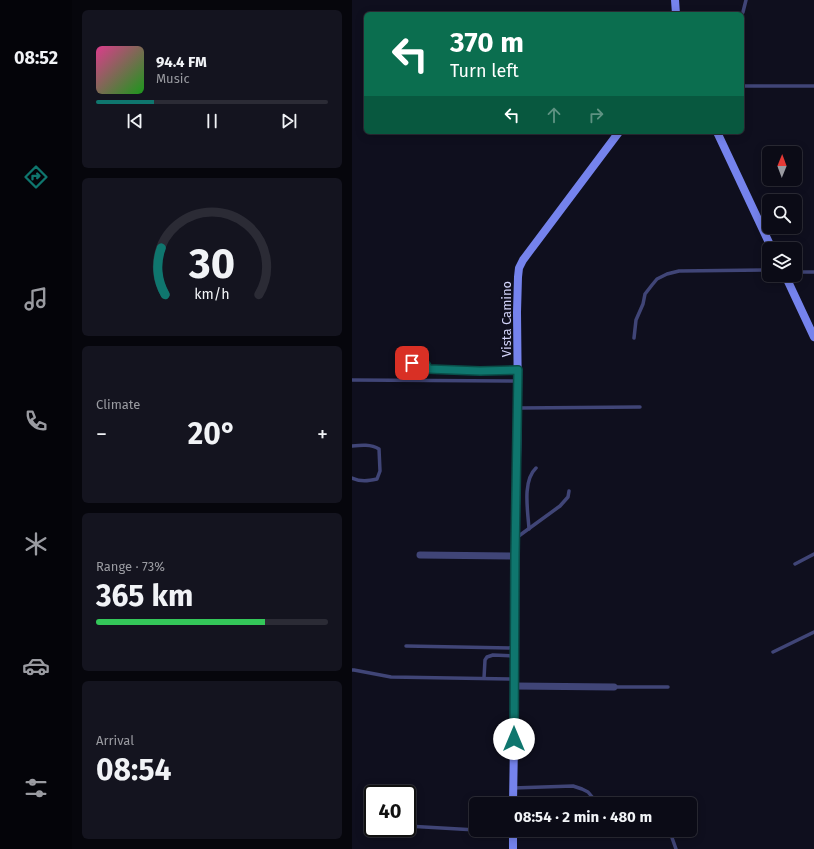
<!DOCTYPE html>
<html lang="en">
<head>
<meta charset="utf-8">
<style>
  body { margin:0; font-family:"Fira Sans",sans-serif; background:#14141f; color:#f1f3f6; height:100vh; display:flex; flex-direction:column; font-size:15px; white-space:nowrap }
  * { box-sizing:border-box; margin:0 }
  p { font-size:13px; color:#9a9ba1 }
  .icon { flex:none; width:22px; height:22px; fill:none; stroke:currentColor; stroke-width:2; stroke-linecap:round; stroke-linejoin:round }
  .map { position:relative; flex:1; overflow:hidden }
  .side { display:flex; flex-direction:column; gap:10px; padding:10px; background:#06060c; width:280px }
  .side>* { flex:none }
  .top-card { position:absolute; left:12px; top:12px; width:380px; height:122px; border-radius:6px; box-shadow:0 2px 10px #0003,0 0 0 1px #2b2b35; background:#0b6e4f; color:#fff; overflow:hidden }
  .needle { width:26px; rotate:1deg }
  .tools { position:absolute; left:410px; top:146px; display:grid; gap:8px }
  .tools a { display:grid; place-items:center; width:40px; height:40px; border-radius:6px; background:#0b0b16; box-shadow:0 2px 10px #0003,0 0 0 1px #2b2b35; font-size:20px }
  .speed { position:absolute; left:12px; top:785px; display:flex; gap:8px; font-size:20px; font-weight:700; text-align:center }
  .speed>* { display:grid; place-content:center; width:52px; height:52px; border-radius:50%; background:#0b0b16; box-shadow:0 2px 10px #0003,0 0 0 1px #2b2b35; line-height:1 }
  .speed .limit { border:2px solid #111; border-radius:6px; background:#fff; color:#111 }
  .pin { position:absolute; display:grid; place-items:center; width:34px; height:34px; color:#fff; margin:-17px; border-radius:8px; box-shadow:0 2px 6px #0006 }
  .me { position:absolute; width:44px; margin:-22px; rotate:0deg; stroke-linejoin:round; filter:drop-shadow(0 0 3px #0008) }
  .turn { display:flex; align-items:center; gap:14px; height:84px; padding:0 20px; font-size:18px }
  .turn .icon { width:52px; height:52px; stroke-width:2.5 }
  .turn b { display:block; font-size:28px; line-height:34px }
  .lanes { display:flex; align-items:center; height:38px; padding:0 20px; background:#0003; justify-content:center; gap:20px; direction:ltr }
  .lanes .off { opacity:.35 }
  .big { font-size:30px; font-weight:700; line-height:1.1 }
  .side .card { flex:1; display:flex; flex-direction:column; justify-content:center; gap:6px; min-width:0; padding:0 14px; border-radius:6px; background:#14141f }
  .side .dial { align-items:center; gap:0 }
  .dial svg { height:104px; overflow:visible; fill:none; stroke:#2b2b35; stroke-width:7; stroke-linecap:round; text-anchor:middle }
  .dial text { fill:#f1f3f6; stroke:none }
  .song { display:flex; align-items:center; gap:12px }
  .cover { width:48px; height:48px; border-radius:6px; background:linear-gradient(135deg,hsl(330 70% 55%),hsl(120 70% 35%)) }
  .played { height:4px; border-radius:2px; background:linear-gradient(90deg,#0f766e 25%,#2b2b35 25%) }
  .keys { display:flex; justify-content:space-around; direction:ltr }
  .heat { display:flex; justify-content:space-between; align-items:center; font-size:22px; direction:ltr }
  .charge { height:6px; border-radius:3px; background:linear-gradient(90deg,#34c759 73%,#2b2b35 0) }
  .trip { position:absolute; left:117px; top:797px; width:228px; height:40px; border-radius:6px; background:#0b0b16; box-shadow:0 2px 10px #0003,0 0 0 1px #2b2b35; font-weight:700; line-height:40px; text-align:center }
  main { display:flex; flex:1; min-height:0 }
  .tabs { display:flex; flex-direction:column; width:72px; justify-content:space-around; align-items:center; background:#040409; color:#9a9ba1 }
  .tabs .icon { width:28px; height:28px }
  .tabs .active { color:#0f766e }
  .tabs b { font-size:18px; color:#f1f3f6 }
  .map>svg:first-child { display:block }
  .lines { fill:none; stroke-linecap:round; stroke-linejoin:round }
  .lane { stroke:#404577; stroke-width:3.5 }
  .street { stroke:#404577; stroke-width:7 }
  .secondary { stroke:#7583ed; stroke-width:8 }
  .route-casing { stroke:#0a4d48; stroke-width:10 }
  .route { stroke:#0f766e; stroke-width:7 }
  .labels { text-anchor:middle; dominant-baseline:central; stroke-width:3; stroke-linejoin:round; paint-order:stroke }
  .street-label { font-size:13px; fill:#d2d3f9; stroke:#0f0f1e }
</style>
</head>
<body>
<main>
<nav class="tabs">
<b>08:52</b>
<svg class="icon active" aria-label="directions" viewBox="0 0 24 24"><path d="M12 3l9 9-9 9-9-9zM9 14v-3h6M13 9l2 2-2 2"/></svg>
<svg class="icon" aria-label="music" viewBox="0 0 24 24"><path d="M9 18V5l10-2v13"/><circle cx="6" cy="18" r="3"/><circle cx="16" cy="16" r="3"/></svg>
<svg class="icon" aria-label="phone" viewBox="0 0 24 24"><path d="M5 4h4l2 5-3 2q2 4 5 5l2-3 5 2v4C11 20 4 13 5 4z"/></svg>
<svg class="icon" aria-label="climate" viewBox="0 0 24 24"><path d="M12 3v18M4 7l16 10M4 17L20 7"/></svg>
<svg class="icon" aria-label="car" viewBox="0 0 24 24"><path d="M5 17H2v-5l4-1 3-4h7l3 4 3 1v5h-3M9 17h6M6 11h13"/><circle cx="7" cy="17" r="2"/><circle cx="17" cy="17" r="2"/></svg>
<svg class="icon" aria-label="filters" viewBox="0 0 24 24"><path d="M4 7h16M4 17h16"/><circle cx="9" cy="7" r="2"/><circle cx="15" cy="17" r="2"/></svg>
</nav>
<section class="side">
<div class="card">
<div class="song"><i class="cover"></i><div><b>94.4 FM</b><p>Music</p></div></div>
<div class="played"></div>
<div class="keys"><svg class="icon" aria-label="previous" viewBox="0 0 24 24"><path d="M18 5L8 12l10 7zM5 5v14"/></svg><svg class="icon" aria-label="pause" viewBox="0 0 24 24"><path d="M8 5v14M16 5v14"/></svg><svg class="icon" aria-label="next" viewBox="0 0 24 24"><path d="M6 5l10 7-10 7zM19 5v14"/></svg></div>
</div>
<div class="card dial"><svg viewBox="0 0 100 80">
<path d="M14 69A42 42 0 1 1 86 69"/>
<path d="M14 69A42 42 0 0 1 11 33" stroke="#0f766e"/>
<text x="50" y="56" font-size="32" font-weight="700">30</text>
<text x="50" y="72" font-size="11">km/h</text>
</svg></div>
<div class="card"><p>Climate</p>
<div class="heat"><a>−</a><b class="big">20°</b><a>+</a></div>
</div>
<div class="card"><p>Range · 73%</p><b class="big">365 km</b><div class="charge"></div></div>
<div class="card"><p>Arrival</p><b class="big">08:54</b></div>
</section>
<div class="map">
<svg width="462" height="849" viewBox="0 0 462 849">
  <rect width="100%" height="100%" fill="#0f0f1e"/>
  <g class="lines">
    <!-- lane -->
    <g class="lane">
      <polyline points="390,14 391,12 394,0"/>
      <polyline points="390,86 462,86"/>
      <polyline points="443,274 451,272 462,272"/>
      <polyline points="282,338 284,320 291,304 293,294 300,285 305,279 315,274 327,271 417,270"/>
      <path d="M76 369 72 373C64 373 60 372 60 363L64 360C69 362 75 363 76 369L128 371 166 370"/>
      <polyline points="0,380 165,381"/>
      <polyline points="167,408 288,407"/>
      <path d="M0 446C9 445 19 444 27 449L28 471 25 479C16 481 9 482 0 478"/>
      <path d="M177 529C176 512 170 481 184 468"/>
      <polyline points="164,538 208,506 216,497 217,491"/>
      <polyline points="443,564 462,554"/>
      <polyline points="54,646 163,648"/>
      <polyline points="421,652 462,632"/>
      <polyline points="0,670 2,670 39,677 163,679"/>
      <polyline points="132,678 133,660 135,657 141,655 163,656"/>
      <polyline points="262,687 316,687"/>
      <polyline points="161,788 221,786 230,789 236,792 246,804"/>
      <polyline points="55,826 124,830"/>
      <polyline points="126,830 161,832"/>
      <polyline points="316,830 318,832 324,849"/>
    </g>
    <!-- street -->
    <g class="street">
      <polyline points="68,555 163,556"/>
      <polyline points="163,686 262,687"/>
    </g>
    <!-- secondary -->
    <g class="secondary">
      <polyline points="323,0 324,14"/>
      <polyline points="365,132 420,249"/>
      <polyline points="433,275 462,337"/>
      <polyline points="161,804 163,679 163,556 166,408 165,312 166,277 167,268 171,260 267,132"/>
      <polyline points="161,849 161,830"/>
    </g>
  </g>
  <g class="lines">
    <!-- route casing -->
    <g class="route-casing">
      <path id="route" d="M60 363 64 360C69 362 75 363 76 369L128 371 166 370 163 556 162 739"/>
    </g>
    <!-- route -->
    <use href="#route" class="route"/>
  </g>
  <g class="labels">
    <!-- street labels -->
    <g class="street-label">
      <text transform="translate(154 319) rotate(-90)">Vista Camino</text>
    </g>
  </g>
</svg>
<div class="tools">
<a><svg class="needle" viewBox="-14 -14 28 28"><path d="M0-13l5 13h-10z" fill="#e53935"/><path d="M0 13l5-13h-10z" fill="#9a9ba1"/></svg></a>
<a><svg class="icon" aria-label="search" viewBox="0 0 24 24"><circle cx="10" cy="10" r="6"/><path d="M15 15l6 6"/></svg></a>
<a><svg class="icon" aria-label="layers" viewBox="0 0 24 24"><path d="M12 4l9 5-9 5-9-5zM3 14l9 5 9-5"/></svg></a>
</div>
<div class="speed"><div class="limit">40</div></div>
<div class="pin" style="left:60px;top:363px;background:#d93025"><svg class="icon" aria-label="arrive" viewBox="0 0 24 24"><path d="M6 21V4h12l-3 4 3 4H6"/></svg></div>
<svg class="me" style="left:162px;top:739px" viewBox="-20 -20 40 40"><circle r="19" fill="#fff"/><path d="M0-13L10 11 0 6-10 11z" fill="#0f766e"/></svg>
<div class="trip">08:54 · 2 min · 480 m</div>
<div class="top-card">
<div class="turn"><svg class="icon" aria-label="left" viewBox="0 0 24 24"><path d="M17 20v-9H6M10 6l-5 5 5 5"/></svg><div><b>370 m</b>Turn left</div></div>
<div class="lanes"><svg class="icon" aria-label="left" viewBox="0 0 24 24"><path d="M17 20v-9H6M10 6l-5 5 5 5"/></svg><svg class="icon off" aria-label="ahead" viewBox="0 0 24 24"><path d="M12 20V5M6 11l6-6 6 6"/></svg><svg class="icon off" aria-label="right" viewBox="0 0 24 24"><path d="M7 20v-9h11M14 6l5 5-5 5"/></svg></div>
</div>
</div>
</main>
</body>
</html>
